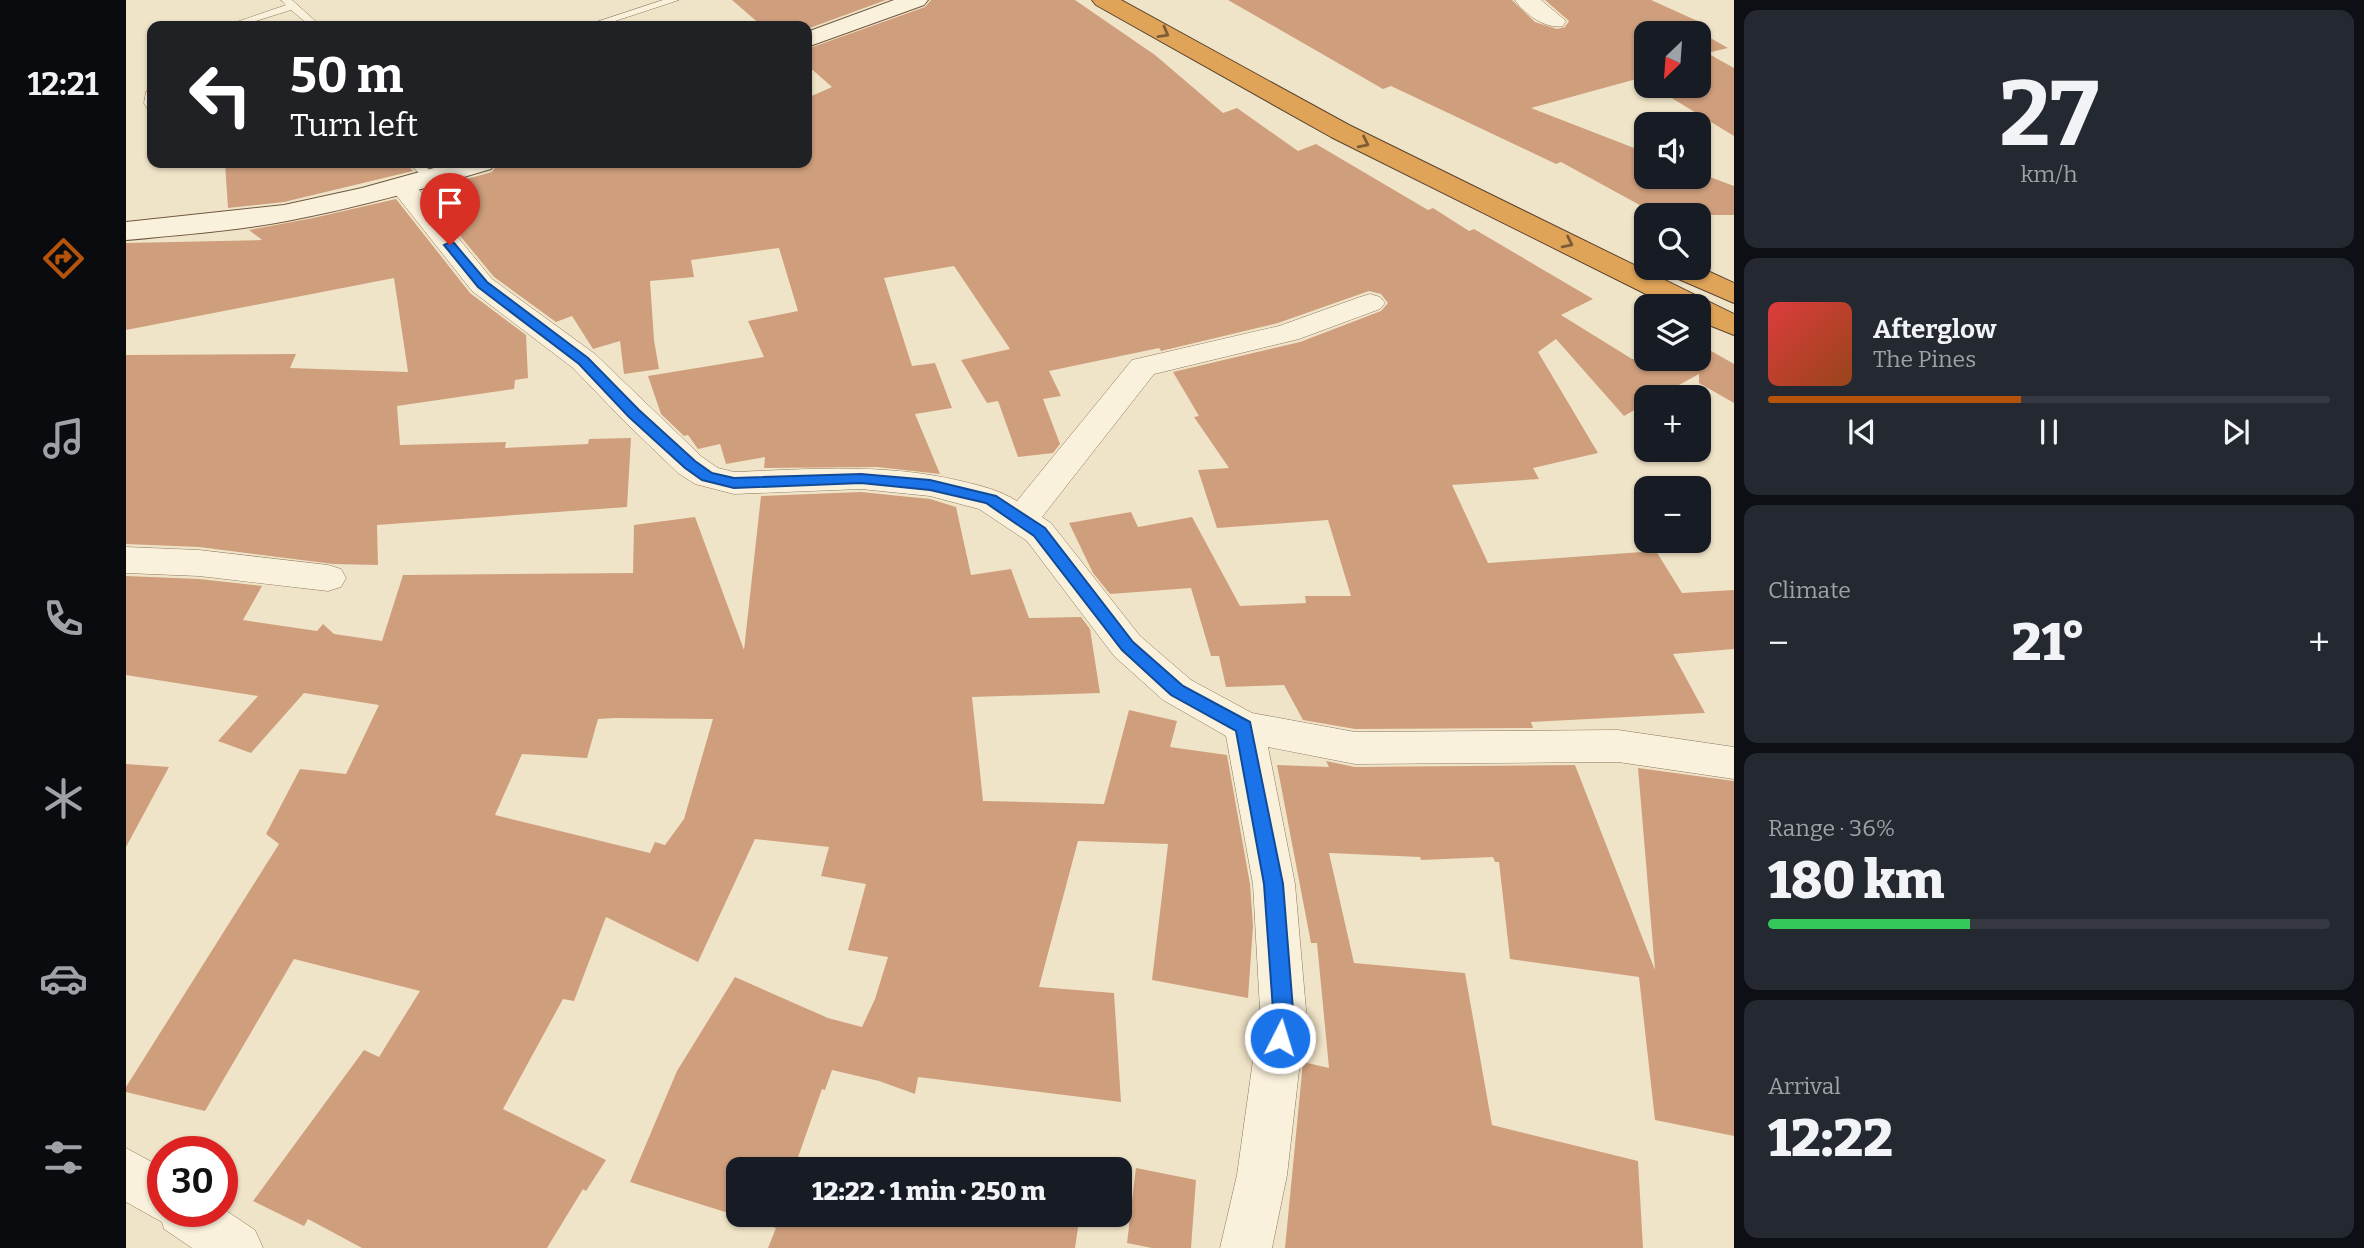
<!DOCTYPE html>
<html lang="en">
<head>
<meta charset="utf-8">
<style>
  body { margin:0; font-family:Bitter,serif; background:#242831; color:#f1f3f6; height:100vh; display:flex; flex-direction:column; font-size:26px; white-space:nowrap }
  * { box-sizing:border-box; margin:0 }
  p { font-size:23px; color:#9ea1a6 }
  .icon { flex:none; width:38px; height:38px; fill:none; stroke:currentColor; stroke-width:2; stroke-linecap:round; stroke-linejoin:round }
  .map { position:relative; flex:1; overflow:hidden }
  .side { display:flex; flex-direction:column; gap:10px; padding:10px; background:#0d0f14; width:630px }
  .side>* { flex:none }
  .top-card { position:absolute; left:21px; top:21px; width:665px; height:147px; border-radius:14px; box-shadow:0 2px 5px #0004; background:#202124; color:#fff; overflow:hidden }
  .needle { width:46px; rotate:205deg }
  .buttons { position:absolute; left:1508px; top:21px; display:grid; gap:14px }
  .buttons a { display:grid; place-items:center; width:77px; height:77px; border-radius:14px; background:#171b24; box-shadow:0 2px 5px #0004; font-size:35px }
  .speed { position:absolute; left:21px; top:1136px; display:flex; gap:14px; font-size:35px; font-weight:700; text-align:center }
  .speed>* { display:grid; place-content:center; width:91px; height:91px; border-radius:50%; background:#171b24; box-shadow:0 2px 5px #0004; line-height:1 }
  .speed .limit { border:10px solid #d22; background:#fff; color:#111 }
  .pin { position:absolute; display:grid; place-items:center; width:60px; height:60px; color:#fff; margin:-72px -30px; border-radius:50% 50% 50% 0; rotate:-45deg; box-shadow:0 0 7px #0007 }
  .pin .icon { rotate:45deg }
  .me { position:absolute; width:77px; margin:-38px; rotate:5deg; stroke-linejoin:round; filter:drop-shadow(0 0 5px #0008) }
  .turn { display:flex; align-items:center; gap:24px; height:147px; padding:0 28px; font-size:32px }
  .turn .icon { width:91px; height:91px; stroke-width:2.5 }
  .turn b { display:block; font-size:49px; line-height:60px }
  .big { font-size:52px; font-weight:800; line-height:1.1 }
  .side .card { flex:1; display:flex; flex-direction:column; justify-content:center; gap:10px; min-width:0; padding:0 24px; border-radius:14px; background:#242831 }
  .side .dial { align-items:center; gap:0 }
  .dial b { font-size:91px; line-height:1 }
  .song { display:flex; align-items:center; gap:21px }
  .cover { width:84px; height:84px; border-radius:10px; background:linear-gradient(135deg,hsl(0 70% 55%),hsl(20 70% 35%)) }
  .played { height:7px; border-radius:4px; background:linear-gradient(90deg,#b45309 45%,#363941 45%) }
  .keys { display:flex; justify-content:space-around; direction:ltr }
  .heat { display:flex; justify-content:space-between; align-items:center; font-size:38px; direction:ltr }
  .charge { height:10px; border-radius:5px; background:linear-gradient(90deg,#34c759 36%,#363941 0) }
  .trip { position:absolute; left:600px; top:1157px; width:406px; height:70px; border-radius:14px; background:#171b24; box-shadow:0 2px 5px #0004; font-weight:800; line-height:70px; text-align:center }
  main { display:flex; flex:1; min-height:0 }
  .tab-bar { display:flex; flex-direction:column; width:126px; justify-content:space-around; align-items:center; background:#090b0e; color:#9ea1a6 }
  .tab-bar .icon { width:49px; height:49px }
  .tab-bar .on { color:#b45309 }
  .tab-bar b { font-size:32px; color:#f1f3f6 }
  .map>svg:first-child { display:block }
  .building { fill:#cf9f7d; fill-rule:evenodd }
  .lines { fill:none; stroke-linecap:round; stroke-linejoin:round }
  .lane-casing { stroke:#8d765c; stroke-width:1 }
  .street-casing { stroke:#8d765c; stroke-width:1 }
  .secondary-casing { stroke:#6f573f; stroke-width:2 }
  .highway-casing { stroke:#5b4430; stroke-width:2 }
  .lane { fill:#faf1dc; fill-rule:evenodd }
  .street { fill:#faf1dc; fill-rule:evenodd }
  .secondary { fill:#faf1dc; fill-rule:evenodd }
  .highway { fill:#e0a458; fill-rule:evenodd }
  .oneway { stroke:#7e5d36 }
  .route { fill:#1a73e8; stroke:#114b97; stroke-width:2 }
</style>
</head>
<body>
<main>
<nav class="tab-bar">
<b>12:21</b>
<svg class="icon on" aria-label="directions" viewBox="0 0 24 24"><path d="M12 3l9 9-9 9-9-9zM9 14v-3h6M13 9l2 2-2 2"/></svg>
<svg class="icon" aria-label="music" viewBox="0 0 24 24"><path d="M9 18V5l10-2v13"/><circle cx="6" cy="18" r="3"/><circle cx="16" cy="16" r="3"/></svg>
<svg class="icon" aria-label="phone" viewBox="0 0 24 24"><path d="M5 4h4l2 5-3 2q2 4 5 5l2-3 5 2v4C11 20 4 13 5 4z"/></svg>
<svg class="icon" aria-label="climate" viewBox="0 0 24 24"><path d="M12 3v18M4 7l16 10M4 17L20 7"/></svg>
<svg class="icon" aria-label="car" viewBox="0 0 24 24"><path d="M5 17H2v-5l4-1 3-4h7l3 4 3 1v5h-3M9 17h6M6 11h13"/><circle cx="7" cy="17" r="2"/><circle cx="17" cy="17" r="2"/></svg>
<svg class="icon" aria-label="filters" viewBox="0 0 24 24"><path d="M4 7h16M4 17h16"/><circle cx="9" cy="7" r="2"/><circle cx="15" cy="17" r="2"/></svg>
</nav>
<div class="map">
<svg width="1608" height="1248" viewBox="0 0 1608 1248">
  <rect width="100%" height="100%" fill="#f0e4c8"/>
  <!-- building -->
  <g class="building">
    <polygon points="606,0 760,0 681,29 681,26 636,26"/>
    <polygon points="805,0 949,0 1029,55 1097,113 1111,108 1172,151 1190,144 1302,210 1307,208 1343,231 1348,229 1467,299 1435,315 1506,359 1573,359 1573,344 1608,364 1608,403 1573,383 1573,374 1531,397 1521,397 1521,403 1498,416 1430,339 1412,352 1472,453 1407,468 1413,479 1326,485 1362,563 1530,551 1556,593 1608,590 1608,649 1547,654 1579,713 1405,722 1407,728 1229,729 1177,720 1158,685 1100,687 1093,656 1085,656 1065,588 984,594 967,573 943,523 1005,512 1012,527 1066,517 1114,606 1180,603 1179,596 1225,596 1202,520 1091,528 1072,470 1103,468 1068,417 1073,416 1047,372 1174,342 1255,311 1262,303 1255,294 1243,291 1152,323 1035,351 1033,348 923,371 935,396 917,399 934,444 927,453 892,457 872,401 861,403 835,360 884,349 828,266 758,278 786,366 809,363 826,408 789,414 814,474 751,467 638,468 639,457 600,464 594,444 572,449 562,435 558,436 535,414 522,376 638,357 622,321 672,311 653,248 565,260 568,277 524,281 528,340 533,369 498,374 494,341 467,349 446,316 430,322 368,277 297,191 366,172 372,163 681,163 681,98 706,87 681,65 681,49 799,7"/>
    <polygon points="1102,0 1386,0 1409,22 1431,29 1439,27 1443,21 1419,0 1525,0 1576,23 1565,27 1602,48 1581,53 1608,68 1608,136 1526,86 1573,86 1573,33 1521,33 1521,82 1514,78 1405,108 1521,153 1521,177 1573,177 1573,173 1608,186 1608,215 1532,215 1435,162 1430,164 1265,86 1257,89"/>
    <polygon points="99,163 280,163 287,171 158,202 102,208"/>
    <polygon points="270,199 344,293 400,335 402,378 389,380 388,389 271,406 274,445 380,442 379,448 462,444 463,439 505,438 501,507 251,525 252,565 207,564 73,547 0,544 0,355 170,354 164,368 282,372 268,278 0,330 0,243 136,240 123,230 187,218"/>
    <path d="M735 492 804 499 830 507 845 575 885 569 903 618 955 617 964 629 974 693 846 697 857 801 978 804 1003 710 1051 721 1044 747 1101 755 1124 884 1127 926 1122 998 1026 980 1042 844 952 841 913 987 988 993 995 1102 792 1077 789 1094 753 1081 706 1070 699 1090 696 1089 670 1163 690 1169H612V1214H954L949 1248H642L650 1228 504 1182 551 1071 609 977 702 1018 736 1027 749 999 762 957 722 950 740 884 695 876 703 847 629 839 572 962 480 917 448 1001 437 999 377 1109 480 1160 460 1191 457 1189 421 1248H236L182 1219 178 1226 127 1201 238 1050 253 1057 294 991 168 959 79 1111 0 1092V1087L153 844 140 834 174 769 220 774 253 705 178 693 125 753 92 741 132 696 0 675V576L73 579 136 586 117 620 191 631 197 624 208 634 256 641 277 575 507 573 508 525 569 517 618 650 635 496ZM489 718 587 719 558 819 539 845 529 842 524 853 369 815 396 754 461 758 472 719Z"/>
    <polygon points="1200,761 1229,767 1449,765 1529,970 1512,768 1608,781 1608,1136 1529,1120 1513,977 1384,959 1373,862 1369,862 1367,857 1295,860 1294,857 1203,853 1228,963 1339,973 1366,1125 1512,1161 1517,1248 1159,1248 1177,1062 1203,1068 1191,943 1185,943 1151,765 1203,767"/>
    <polygon points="0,764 43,767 0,847"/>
    <polygon points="788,1157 846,1166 846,1169 786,1169"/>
    <polygon points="1010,1168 1070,1180 1065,1248 1026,1248 1001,1243"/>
  </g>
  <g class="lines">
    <!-- lane casing -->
    <g class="lane-casing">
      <g id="lane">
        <polygon points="155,0 166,0 195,26 184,26 165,10 114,26 99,26 160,5"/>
        <polygon points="537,0 553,0 474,26 458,26"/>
        <polygon points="26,89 26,111 22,110 18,103 20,92"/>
        <polygon points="283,163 296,163 311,178 309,181 301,181"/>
      </g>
    </g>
    <!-- street casing -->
    <g class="street-casing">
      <g id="street">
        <path d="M1389 0H1415L1440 21 1437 26C1421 30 1398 14 1389 0Z"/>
        <path d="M276 178 285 180 366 279 469 354 576 457 592 468 608 472C685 469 760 463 835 481 856 486 873 490 891 501L1006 360 1153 326 1234 297 1244 294 1254 297 1259 303 1254 309 1173 339 1028 374 916 517 925 523 1014 636 1065 680 1126 713 1229 732 1492 730 1608 747V779L1492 762 1229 764 1142 747 1169 884 1180 1010 1161 1175 1146 1248H1094L1111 1175 1134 1010 1127 884 1100 736 1037 700 988 656 901 541 853 509 804 496 735 489 608 494 569 484 552 473 497 420 447 368 346 291 263 186 267 180Z"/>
        <polygon points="0,547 73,550 202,565 215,569 220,578 215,587 202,591 73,576 0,573"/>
        <polygon points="0,1148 37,1168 37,1211 96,1211 96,1208 129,1230 137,1248 66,1248 38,1229 36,1222 0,1202"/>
      </g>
    </g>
    <!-- secondary casing -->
    <g class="secondary-casing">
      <g id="secondary">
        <polygon points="768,0 802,0 798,5 681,47 681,32"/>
        <path d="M326 163H369L365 169C297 189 230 208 161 221 108 231 54 235 0 240V222L158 205 236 188Z"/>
      </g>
    </g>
    <!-- highway casing -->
    <g class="highway-casing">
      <g id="highway">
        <polygon points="966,0 995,0 1223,125 1608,314 1608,335 1573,321 1573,306 1544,306 1205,137 970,5"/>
        <polygon points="1573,267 1608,283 1608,303 1541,274 1537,268"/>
      </g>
    </g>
    <!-- lane -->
    <use href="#lane" class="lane"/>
    <!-- street -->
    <use href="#street" class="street"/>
    <!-- secondary -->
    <use href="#secondary" class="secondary"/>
    <!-- highway -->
    <use href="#highway" class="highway"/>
  </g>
  <!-- one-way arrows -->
  <defs><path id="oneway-chevron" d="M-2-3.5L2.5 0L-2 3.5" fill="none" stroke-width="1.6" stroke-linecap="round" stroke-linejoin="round" transform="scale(1.75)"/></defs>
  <g class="oneway">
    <use href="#oneway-chevron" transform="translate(1038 33) rotate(29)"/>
    <use href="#oneway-chevron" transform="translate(1238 143) rotate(26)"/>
    <use href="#oneway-chevron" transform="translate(1442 243) rotate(26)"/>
  </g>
  <!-- route -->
  <polygon class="route" points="324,242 328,243 361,282 462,358 513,410 569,461 586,473 608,478 735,474 804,480 870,496 919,528 1007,642 1057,686 1124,722 1157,884 1167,1010 1161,1044 1154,1047 1147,1044 1144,1038 1147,1010 1138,884 1110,731 1045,695 996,650 908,536 860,503 804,490 735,483 608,488 576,480 559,468 503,417 453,364 352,287 318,245"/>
</svg>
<div class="buttons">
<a><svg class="needle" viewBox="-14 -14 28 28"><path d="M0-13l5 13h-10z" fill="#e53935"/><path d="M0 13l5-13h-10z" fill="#9ea1a6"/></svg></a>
<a><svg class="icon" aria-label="sound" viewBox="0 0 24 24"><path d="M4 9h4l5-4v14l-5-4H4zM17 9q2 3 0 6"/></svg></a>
<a><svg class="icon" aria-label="search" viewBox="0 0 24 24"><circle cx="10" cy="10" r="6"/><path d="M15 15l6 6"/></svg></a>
<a><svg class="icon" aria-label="layers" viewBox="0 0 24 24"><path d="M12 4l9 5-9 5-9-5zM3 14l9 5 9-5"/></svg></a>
<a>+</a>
<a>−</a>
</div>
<div class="speed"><div class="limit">30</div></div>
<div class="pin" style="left:324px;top:245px;background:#d93025"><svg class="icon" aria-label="arrive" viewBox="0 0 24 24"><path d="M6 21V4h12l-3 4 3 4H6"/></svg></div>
<svg class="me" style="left:1154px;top:1038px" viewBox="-20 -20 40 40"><circle r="17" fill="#1a73e8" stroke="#fff" stroke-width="3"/><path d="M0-11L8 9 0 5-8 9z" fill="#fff"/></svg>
<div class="trip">12:22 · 1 min · 250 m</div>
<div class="top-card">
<div class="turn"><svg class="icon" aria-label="left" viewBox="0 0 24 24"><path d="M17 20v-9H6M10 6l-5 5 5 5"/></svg><div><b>50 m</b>Turn left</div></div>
</div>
</div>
<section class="side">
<div class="card dial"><b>27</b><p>km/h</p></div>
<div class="card">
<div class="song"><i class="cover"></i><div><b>Afterglow</b><p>The Pines</p></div></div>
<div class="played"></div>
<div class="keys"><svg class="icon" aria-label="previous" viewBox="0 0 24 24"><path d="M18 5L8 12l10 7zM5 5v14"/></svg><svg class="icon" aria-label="pause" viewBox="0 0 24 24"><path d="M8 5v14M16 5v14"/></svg><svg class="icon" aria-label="next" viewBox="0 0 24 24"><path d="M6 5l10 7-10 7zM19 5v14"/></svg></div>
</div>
<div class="card"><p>Climate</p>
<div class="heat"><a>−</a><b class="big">21°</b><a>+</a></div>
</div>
<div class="card"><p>Range · 36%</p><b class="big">180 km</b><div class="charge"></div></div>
<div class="card"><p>Arrival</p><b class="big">12:22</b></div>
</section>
</main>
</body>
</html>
